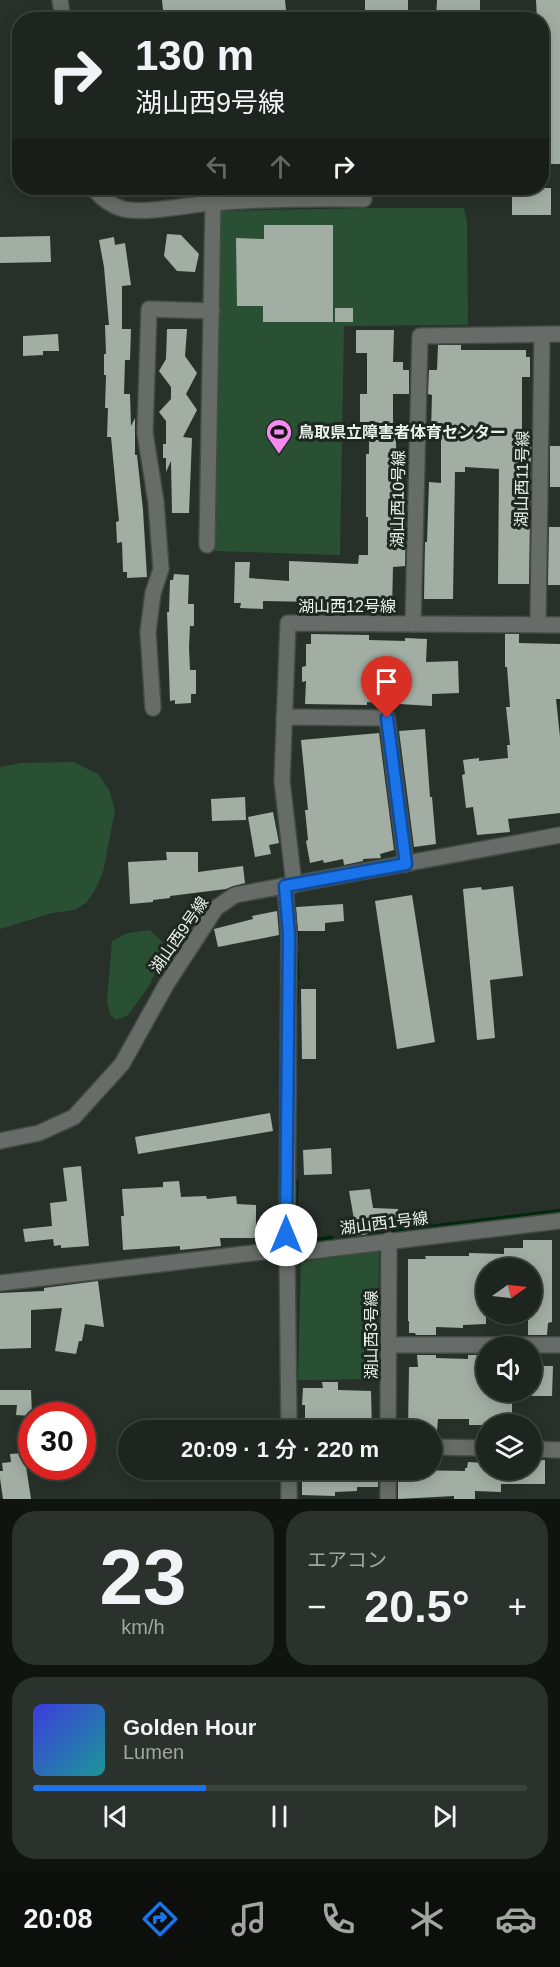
<!DOCTYPE html>
<html lang="ja">
<head>
<meta charset="utf-8">
<style>
  body { margin:0; font-family:Arial,"Noto Sans JP",sans-serif; background:#2b312c; color:#f1f3f6; height:100vh; display:flex; flex-direction:column; font-size:22px; white-space:nowrap }
  * { box-sizing:border-box; margin:0 }
  p { font-size:20px; color:#a1a5a4 }
  .icon { flex:none; width:33px; height:33px; fill:none; stroke:currentColor; stroke-width:2; stroke-linecap:round; stroke-linejoin:round }
  .map { position:relative; height:1499px; overflow:hidden }
  .panel { display:flex; flex-direction:column; gap:12px; padding:12px; background:#101411; flex:1 }
  .panel>* { flex:none }
  .top-card { position:absolute; left:12px; top:12px; width:537px; height:183px; border-radius:24px; box-shadow:0 3px 15px #0003,0 0 0 2px #3c423d; background:#1e251f; color:#f1f3f6; overflow:hidden }
  .needle { width:39px; rotate:76deg }
  .tools { position:absolute; left:476px; top:1258px; display:grid; gap:12px }
  .tools a { display:grid; place-items:center; width:66px; height:66px; border-radius:50%; background:#1e251f; box-shadow:0 3px 15px #0003,0 0 0 2px #3c423d; font-size:30px }
  .speed { position:absolute; left:18px; top:1402px; display:flex; gap:12px; font-size:30px; font-weight:700; text-align:center }
  .speed>* { display:grid; place-content:center; width:78px; height:78px; border-radius:50%; background:#1e251f; box-shadow:0 3px 15px #0003,0 0 0 2px #3c423d; line-height:1 }
  .speed .limit { border:9px solid #d22; background:#fff; color:#111 }
  .pin { position:absolute; display:grid; place-items:center; width:51px; height:51px; color:#fff; margin:-62px -26px; border-radius:50% 50% 50% 0; rotate:-45deg; box-shadow:0 0 6px #0007 }
  .pin .icon { rotate:45deg }
  .me { position:absolute; width:66px; margin:-33px; rotate:0deg; stroke-linejoin:round; filter:drop-shadow(0 0 4px #0008) }
  .turn { display:flex; align-items:center; gap:21px; height:126px; padding:0 24px; font-size:27px }
  .turn .icon { width:78px; height:78px; stroke-width:2.5 }
  .turn b { display:block; font-size:42px; line-height:51px }
  .lanes { display:flex; align-items:center; height:57px; padding:0 24px; background:#0003; justify-content:center; gap:30px; direction:ltr }
  .lanes .off { opacity:.35 }
  .big { font-size:45px; font-weight:600; line-height:1.1 }
  .panel .tile { flex:1; display:flex; flex-direction:column; justify-content:center; gap:9px; min-width:0; padding:0 21px; border-radius:24px; background:#2b312c }
  .panel .dial { align-items:center; gap:0 }
  .dial b { font-size:78px; line-height:1 }
  .song { display:flex; align-items:center; gap:18px }
  .cover { width:72px; height:72px; border-radius:9px; background:linear-gradient(135deg,hsl(240 70% 55%),hsl(180 70% 35%)) }
  .played { height:6px; border-radius:3px; background:linear-gradient(90deg,#1a73e8 35%,#3c423d 35%) }
  .keys { display:flex; justify-content:space-around; direction:ltr }
  .heat { display:flex; justify-content:space-between; align-items:center; font-size:33px; direction:ltr }
  .panel .tiles { flex:1; display:grid; gap:12px; grid-template-columns:1fr 1fr }
  .tile:last-child { grid-column:span 2 }
  .trip { position:absolute; left:118px; top:1420px; width:324px; height:60px; border-radius:30px; background:#1e251f; box-shadow:0 3px 15px #0003,0 0 0 2px #3c423d; font-weight:600; line-height:60px; text-align:center }
  .dock { display:flex; height:96px; justify-content:space-around; align-items:center; background:#0c0f0c; color:#a1a5a4 }
  .dock .icon { width:42px; height:42px }
  .dock .selected { color:#1a73e8 }
  .dock b { font-size:27px; color:#f1f3f6 }
  .map>svg:first-child { display:block }
  .green { fill:#2a5033 }
  .water { fill:#00280c }
  .lines { fill:none; stroke-linecap:round; stroke-linejoin:round }
  .stream { stroke:#00280c; stroke-width:5 }
  .building { fill:#a2aea4 }
  .minor-casing { stroke:#434c44; stroke-width:18 }
  .minor { stroke:#676c68; stroke-width:15 }
  .route-casing { stroke:#114b97; stroke-width:15 }
  .route { stroke:#1a73e8; stroke-width:10 }
  .labels { text-anchor:middle; dominant-baseline:central; stroke-width:6; stroke-linejoin:round; paint-order:stroke }
  .poi-label { font-size:16px; font-weight:bold; fill:#eaf1eb; stroke:#1e2720; text-anchor:start }
  .street-label { font-size:16px; fill:#eaf1eb; stroke:#1e2720 }
</style>
</head>
<body>
<div class="map">
<svg width="560" height="1499" viewBox="0 0 560 1499">
  <rect width="100%" height="100%" fill="#283129"/>
  <!-- green -->
  <g class="green">
    <polygon points="366,208 464,208 467,221 468,325 344,326 340,555 215,551 221,211"/>
    <polygon points="74,762 99,775 109,790 115,810 103,872 95,890 86,903 74,910 52,913 0,929 0,767 21,763"/>
    <polygon points="150,930 162,942 162,957 149,986 128,1015 116,1020 110,1014 107,1001 112,941 128,933"/>
    <polygon points="379,1251 377,1379 298,1380 301,1262"/>
  </g>
  <!-- water -->
  <polygon class="water" points="560,1209 560,1212 343,1238 343,1235"/>
  <g class="lines">
    <!-- stream -->
    <g class="stream">
      <polyline points="296,909 296,923"/>
      <polyline points="296,941 297,927"/>
      <polyline points="296,953 297,979"/>
      <polyline points="296,1002 296,984"/>
      <polyline points="295,1223 296,1182"/>
      <polyline points="299,1243 331,1238"/>
    </g>
  </g>
  <!-- building -->
  <g class="building">
    <polygon points="162,0 285,0 287,20 164,20"/>
    <rect x="365" y="0" width="43" height="20"/>
    <polygon points="437,0 480,0 480,20 436,20"/>
    <polygon points="536,0 560,0 560,164 542,164 542,20 537,20"/>
    <rect x="512" y="188" width="39" height="27"/>
    <polygon points="264,225 333,225 333,322 263,322 263,306 237,306 236,238 264,239"/>
    <polygon points="167,234 181,235 199,254 195,272 177,271 164,256"/>
    <polygon points="50,236 51,262 0,263 0,237"/>
    <polygon points="114,237 115,245 125,243 131,285 122,286 122,329 131,329 130,360 125,360 124,394 130,394 131,426 135,418 135,455 137,455 143,510 147,577 127,578 127,572 123,572 122,542 117,543 116,522 119,521 111,437 107,437 108,408 105,408 106,375 104,375 104,354 106,354 105,325 109,325 104,267 99,240"/>
    <rect x="335" y="308" width="18" height="14"/>
    <polygon points="167,329 187,329 185,356 197,373 186,394 197,410 183,437 192,438 189,513 172,513 171,461 166,472 166,458 163,458 163,444 166,444 166,421 159,412 171,399 171,387 159,371 166,359"/>
    <polygon points="356,330 394,330 393,362 403,362 403,370 409,370 409,394 393,394 393,426 396,426 396,457 403,457 404,475 395,475 393,513 405,512 406,520 405,566 393,567 392,608 343,607 343,603 317,602 263,601 263,609 240,608 241,603 234,603 235,562 250,562 249,578 289,581 289,561 358,564 359,555 368,555 368,517 366,517 366,454 369,454 369,422 360,422 360,394 367,394 367,353 356,353"/>
    <polygon points="58,334 59,351 43,351 43,355 23,356 23,336"/>
    <polygon points="438,345 461,345 461,350 526,350 526,357 530,357 530,377 522,377 522,445 531,445 529,584 498,584 499,469 465,467 465,472 455,472 453,599 424,599 425,542 427,542 429,482 441,483 441,433 431,432 432,395 428,394 429,370 437,370"/>
    <rect x="550" y="446" width="10" height="41"/>
    <polygon points="549,527 560,527 560,585 548,585"/>
    <polygon points="174,574 189,575 188,604 194,604 194,626 190,626 189,647 190,670 196,670 196,694 191,694 191,703 175,704 175,700 170,701 167,612 169,612 170,580 173,580"/>
    <polygon points="311,634 369,635 369,640 405,641 405,638 427,639 426,662 458,661 459,693 432,694 432,706 367,702 367,705 305,704 306,681 302,682 302,667 306,666 306,644 311,644"/>
    <polygon points="505,634 519,634 519,643 560,644 560,699 556,699 560,737 560,813 508,819 510,832 477,835 473,807 466,808 462,775 465,774 463,760 479,758 479,761 508,758 507,745 510,745 506,707 510,707 507,667 505,667"/>
    <polygon points="425,729 430,797 432,797 436,844 414,847 399,731"/>
    <polygon points="379,733 394,850 380,854 381,858 363,859 363,861 344,865 343,859 324,863 323,860 310,863 306,841 308,840 305,810 308,810 301,740"/>
    <polygon points="245,797 246,820 212,821 211,799"/>
    <polygon points="273,812 279,843 269,845 271,854 255,857 248,817"/>
    <polygon points="166,852 198,852 198,872 243,866 245,883 233,886 226,889 170,896 170,898 153,900 153,902 130,904 128,862 167,860"/>
    <polygon points="513,886 523,976 490,980 495,1038 477,1040 463,889 481,887 482,890"/>
    <polygon points="412,895 435,1042 397,1049 375,901"/>
    <polygon points="343,904 344,921 325,923 325,931 298,931 296,907"/>
    <polygon points="277,911 279,935 218,947 214,929 253,919 252,916"/>
    <polygon points="301,989 316,989 316,1059 302,1059"/>
    <polygon points="270,1113 273,1131 138,1154 135,1137"/>
    <polygon points="331,1148 332,1174 304,1175 303,1150"/>
    <polygon points="81,1166 89,1246 61,1248 61,1245 54,1246 53,1239 25,1242 23,1229 52,1226 50,1203 67,1201 63,1168"/>
    <polygon points="179,1181 181,1197 206,1196 207,1199 236,1196 237,1204 256,1205 256,1238 220,1238 221,1246 180,1250 180,1246 123,1250 121,1216 124,1216 122,1189 163,1187 163,1182"/>
    <polygon points="370,1189 373,1208 398,1209 397,1225 368,1224 368,1234 357,1236 349,1191"/>
    <polygon points="523,1240 552,1240 552,1322 548,1323 547,1335 528,1335 528,1314 531,1314 531,1269 486,1269 486,1324 463,1325 463,1328 436,1327 436,1335 416,1335 415,1333 409,1333 409,1321 408,1321 408,1259 426,1259 425,1256 469,1256 469,1253 504,1254 504,1248 523,1248"/>
    <polygon points="98,1281 104,1327 85,1324 82,1341 79,1341 76,1354 55,1351 62,1308 31,1310 31,1348 0,1349 0,1293 44,1291 44,1288"/>
    <polygon points="417,1355 436,1355 436,1358 468,1359 468,1355 485,1355 484,1392 512,1392 512,1425 469,1425 469,1419 438,1419 437,1431 408,1431 409,1367 418,1367"/>
    <polygon points="531,1366 553,1366 552,1396 531,1396"/>
    <polygon points="322,1382 338,1382 338,1390 371,1391 372,1431 309,1431 309,1419 305,1419 305,1405 302,1405 303,1388 323,1388"/>
    <polygon points="0,1390 31,1390 32,1416 16,1415 17,1405 0,1405"/>
    <polygon points="24,1453 31,1499 3,1499 0,1478 0,1471 3,1471 2,1463 11,1462 10,1454"/>
    <polygon points="531,1460 545,1460 545,1484 501,1484 501,1492 475,1491 475,1499 454,1499 454,1496 398,1499 398,1473 411,1473 411,1470 465,1471 465,1468 467,1468 468,1462 486,1463 486,1470 531,1470"/>
    <polygon points="306,1470 376,1470 378,1472 378,1487 357,1487 357,1491 335,1492 335,1496 302,1495 302,1471"/>
  </g>
  <g class="lines">
    <!-- minor casing -->
    <g class="minor-casing">
      <g id="minor">
        <polyline points="60,0 63,20"/>
        <path d="M94 188C100 198 111 205 123 209 145 214 187 205 211 203 262 199 313 198 364 199"/>
        <polyline points="207,545 213,203"/>
        <polyline points="413,624 420,336 560,334"/>
        <polyline points="538,624 542,335"/>
        <polyline points="153,708 148,632 153,593 161,569 156,502 145,433 149,309 212,311"/>
        <polyline points="284,717 387,718 406,864"/>
        <polyline points="294,885 282,781 288,623 560,625"/>
        <polyline points="0,1141 39,1133 74,1117 122,1064 166,985 216,908 235,895 560,835"/>
        <polyline points="0,1283 287,1249 289,935 285,886"/>
        <polyline points="389,1345 560,1345"/>
        <polyline points="289,1431 287,1249 303,1252 560,1221"/>
        <polyline points="388,1431 389,1240"/>
        <polyline points="432,1447 486,1448"/>
        <polyline points="531,1449 560,1450"/>
        <polyline points="289,1470 289,1499"/>
        <polyline points="388,1499 388,1470"/>
      </g>
    </g>
    <!-- minor -->
    <use href="#minor" class="minor"/>
  </g>
  <g class="lines">
    <!-- route casing -->
    <g class="route-casing">
      <polyline id="route" points="286,1235 289,935 285,886 406,864 387,718"/>
    </g>
    <!-- route -->
    <use href="#route" class="route"/>
  </g>
  <!-- icons -->
  <defs>
    <g id="stadium-pin" transform="scale(1.35)"><path d="M0 17L-7.5 6A9.5 9.5 0 1 1 7.5 6Z" fill="#f689ed" stroke="#1e2720"/><path d="M0-5a6.5 5 0 1 0 0 10a6.5 5 0 1 0 0-10ZM-3.5-1.8h7v3.6h-7Z" fill="#111"/></g>
  </defs>
  <g fill-rule="evenodd">
    <use href="#stadium-pin" x="279" y="432"/>
  </g>
  <g class="labels">
    <!-- poi labels -->
    <g class="poi-label">
      <text x="298" y="432">鳥取県立障害者体育センター</text>
    </g>
    <!-- street labels -->
    <g class="street-label">
      <text transform="translate(522 479) rotate(-89)">湖山西11号線</text>
      <text transform="translate(398 499) rotate(-89)">湖山西10号線</text>
      <text x="347" y="606">湖山西12号線</text>
      <text transform="translate(179 935) rotate(-55)">湖山西9号線</text>
      <text transform="translate(384 1223) rotate(-7)">湖山西1号線</text>
      <text transform="translate(371 1335) rotate(-90)">湖山西3号線</text>
    </g>
  </g>
</svg>
<div class="tools">
<a><svg class="needle" viewBox="-14 -14 28 28"><path d="M0-13l5 13h-10z" fill="#e53935"/><path d="M0 13l5-13h-10z" fill="#a1a5a4"/></svg></a>
<a><svg class="icon" aria-label="sound" viewBox="0 0 24 24"><path d="M4 9h4l5-4v14l-5-4H4zM17 9q2 3 0 6"/></svg></a>
<a><svg class="icon" aria-label="layers" viewBox="0 0 24 24"><path d="M12 4l9 5-9 5-9-5zM3 14l9 5 9-5"/></svg></a>
</div>
<div class="speed"><div class="limit">30</div></div>
<div class="pin" style="left:387px;top:718px;background:#d93025"><svg class="icon" aria-label="arrive" viewBox="0 0 24 24"><path d="M6 21V4h12l-3 4 3 4H6"/></svg></div>
<svg class="me" style="left:286px;top:1235px" viewBox="-20 -20 40 40"><circle r="19" fill="#fff"/><path d="M0-13L10 11 0 6-10 11z" fill="#1a73e8"/></svg>
<div class="trip">20:09 · 1 分 · 220 m</div>
<div class="top-card">
<div class="turn"><svg class="icon" aria-label="right" viewBox="0 0 24 24"><path d="M7 20v-9h11M14 6l5 5-5 5"/></svg><div><b>130 m</b>湖山西9号線</div></div>
<div class="lanes"><svg class="icon off" aria-label="left" viewBox="0 0 24 24"><path d="M17 20v-9H6M10 6l-5 5 5 5"/></svg><svg class="icon off" aria-label="ahead" viewBox="0 0 24 24"><path d="M12 20V5M6 11l6-6 6 6"/></svg><svg class="icon" aria-label="right" viewBox="0 0 24 24"><path d="M7 20v-9h11M14 6l5 5-5 5"/></svg></div>
</div>
</div>
<section class="panel">
<div class="tiles">
<div class="tile dial"><b>23</b><p>km/h</p></div>
<div class="tile"><p>エアコン</p>
<div class="heat"><a>−</a><b class="big">20.5°</b><a>+</a></div>
</div>
<div class="tile">
<div class="song"><i class="cover"></i><div><b>Golden Hour</b><p>Lumen</p></div></div>
<div class="played"></div>
<div class="keys"><svg class="icon" aria-label="previous" viewBox="0 0 24 24"><path d="M18 5L8 12l10 7zM5 5v14"/></svg><svg class="icon" aria-label="pause" viewBox="0 0 24 24"><path d="M8 5v14M16 5v14"/></svg><svg class="icon" aria-label="next" viewBox="0 0 24 24"><path d="M6 5l10 7-10 7zM19 5v14"/></svg></div>
</div>
</div>
</section>
<nav class="dock">
<b>20:08</b>
<svg class="icon selected" aria-label="directions" viewBox="0 0 24 24"><path d="M12 3l9 9-9 9-9-9zM9 14v-3h6M13 9l2 2-2 2"/></svg>
<svg class="icon" aria-label="music" viewBox="0 0 24 24"><path d="M9 18V5l10-2v13"/><circle cx="6" cy="18" r="3"/><circle cx="16" cy="16" r="3"/></svg>
<svg class="icon" aria-label="phone" viewBox="0 0 24 24"><path d="M5 4h4l2 5-3 2q2 4 5 5l2-3 5 2v4C11 20 4 13 5 4z"/></svg>
<svg class="icon" aria-label="climate" viewBox="0 0 24 24"><path d="M12 3v18M4 7l16 10M4 17L20 7"/></svg>
<svg class="icon" aria-label="car" viewBox="0 0 24 24"><path d="M5 17H2v-5l4-1 3-4h7l3 4 3 1v5h-3M9 17h6M6 11h13"/><circle cx="7" cy="17" r="2"/><circle cx="17" cy="17" r="2"/></svg>
</nav>
</body>
</html>
